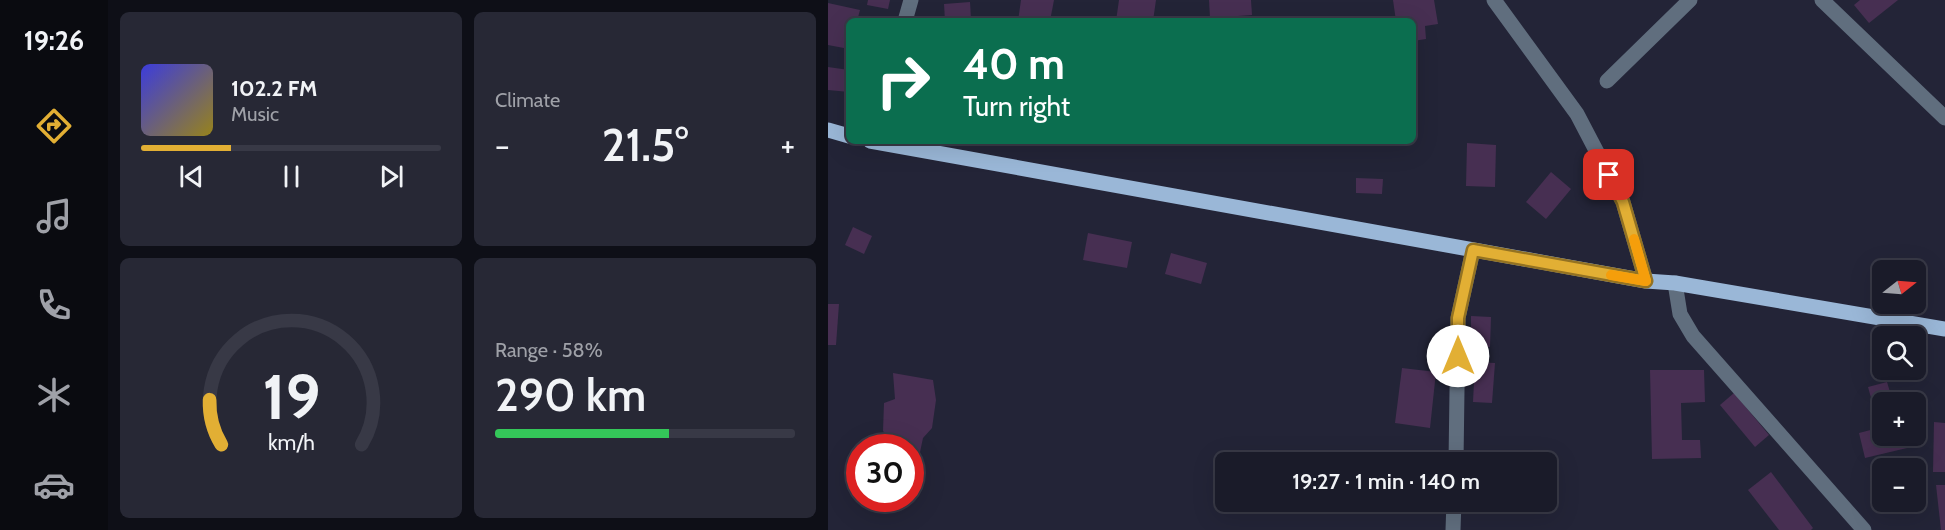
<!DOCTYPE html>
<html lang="en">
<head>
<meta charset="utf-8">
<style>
  body { margin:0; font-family:Cabin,sans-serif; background:#272835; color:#f1f3f6; height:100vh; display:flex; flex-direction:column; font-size:22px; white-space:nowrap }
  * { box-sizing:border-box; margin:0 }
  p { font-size:20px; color:#9fa1a8 }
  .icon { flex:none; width:33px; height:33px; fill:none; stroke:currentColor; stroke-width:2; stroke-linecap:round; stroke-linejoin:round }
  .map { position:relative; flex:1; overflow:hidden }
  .drawer { display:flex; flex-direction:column; gap:12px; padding:12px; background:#0e0f17; width:720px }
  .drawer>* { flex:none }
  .hud { position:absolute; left:18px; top:18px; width:570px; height:126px; border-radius:9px; box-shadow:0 6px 24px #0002,0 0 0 2px #383946; background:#0b6e4f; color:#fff; overflow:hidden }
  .needle { width:39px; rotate:73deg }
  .buttons { position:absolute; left:1044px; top:260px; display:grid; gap:12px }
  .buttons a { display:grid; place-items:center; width:54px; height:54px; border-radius:9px; background:#1a1b29; box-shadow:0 6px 24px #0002,0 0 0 2px #383946; font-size:30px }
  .speed { position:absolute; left:18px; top:434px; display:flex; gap:12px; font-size:30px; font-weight:700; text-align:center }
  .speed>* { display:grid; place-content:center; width:78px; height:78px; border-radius:50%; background:#1a1b29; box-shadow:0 6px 24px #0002,0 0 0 2px #383946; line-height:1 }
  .speed .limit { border:9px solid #d22; background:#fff; color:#111 }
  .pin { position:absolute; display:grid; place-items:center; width:51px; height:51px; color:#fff; margin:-26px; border-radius:12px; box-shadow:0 3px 9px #0006 }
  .me { position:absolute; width:66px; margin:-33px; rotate:0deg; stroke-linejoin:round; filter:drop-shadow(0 0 4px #0008) }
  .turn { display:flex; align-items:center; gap:21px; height:126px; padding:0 18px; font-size:27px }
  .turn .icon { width:78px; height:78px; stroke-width:2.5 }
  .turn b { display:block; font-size:42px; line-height:51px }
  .big { font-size:45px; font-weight:600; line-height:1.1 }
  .drawer .tile { flex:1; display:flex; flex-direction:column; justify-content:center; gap:9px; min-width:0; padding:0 21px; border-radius:9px; background:#272835 }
  .drawer .dial { align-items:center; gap:0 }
  .dial svg { height:156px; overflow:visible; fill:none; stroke:#383946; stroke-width:7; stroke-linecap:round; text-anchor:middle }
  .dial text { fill:#f1f3f6; stroke:none }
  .song { display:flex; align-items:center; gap:18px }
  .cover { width:72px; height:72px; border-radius:9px; background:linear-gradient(135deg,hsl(240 70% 55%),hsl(50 70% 35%)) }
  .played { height:6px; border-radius:3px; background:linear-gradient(90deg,#e2af34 30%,#383946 30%) }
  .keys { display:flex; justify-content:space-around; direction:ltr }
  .heat { display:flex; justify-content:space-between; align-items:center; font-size:33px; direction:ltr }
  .charge { height:9px; border-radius:4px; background:linear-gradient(90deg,#34c759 58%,#383946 0) }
  .drawer .tiles { flex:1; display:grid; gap:12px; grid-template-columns:repeat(2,1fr) }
  .trip { position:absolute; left:387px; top:452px; width:342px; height:60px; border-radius:9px; background:#1a1b29; box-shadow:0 6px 24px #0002,0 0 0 2px #383946; font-weight:600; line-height:60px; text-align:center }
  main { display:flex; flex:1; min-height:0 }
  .dock { display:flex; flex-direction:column; width:108px; justify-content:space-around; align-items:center; background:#0a0b10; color:#9fa1a8 }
  .dock .icon { width:42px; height:42px }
  .dock .current { color:#e2af34 }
  .dock b { font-size:27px; color:#f1f3f6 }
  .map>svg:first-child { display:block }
  .building { fill:#472f52 }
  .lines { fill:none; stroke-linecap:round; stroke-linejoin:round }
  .street { stroke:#606e7e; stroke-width:15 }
  .primary { stroke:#9ab7d7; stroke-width:15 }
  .route-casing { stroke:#937222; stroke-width:15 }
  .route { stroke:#e2af34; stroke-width:10 }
  .slow { stroke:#f59e0b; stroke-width:10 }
</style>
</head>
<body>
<main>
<nav class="dock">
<b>19:26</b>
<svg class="icon current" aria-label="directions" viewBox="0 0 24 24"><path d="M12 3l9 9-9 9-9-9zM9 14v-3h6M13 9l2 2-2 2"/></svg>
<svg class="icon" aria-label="music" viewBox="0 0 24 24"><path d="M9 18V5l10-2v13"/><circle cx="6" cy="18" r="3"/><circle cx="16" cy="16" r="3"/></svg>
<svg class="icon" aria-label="phone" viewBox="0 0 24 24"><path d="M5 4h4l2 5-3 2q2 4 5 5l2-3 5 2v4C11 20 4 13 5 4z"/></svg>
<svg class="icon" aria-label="climate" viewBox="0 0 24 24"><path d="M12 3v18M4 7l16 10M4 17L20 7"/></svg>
<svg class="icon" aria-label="car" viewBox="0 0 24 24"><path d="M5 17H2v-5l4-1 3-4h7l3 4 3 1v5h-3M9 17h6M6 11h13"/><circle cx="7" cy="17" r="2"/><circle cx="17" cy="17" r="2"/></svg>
</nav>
<section class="drawer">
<div class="tiles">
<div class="tile">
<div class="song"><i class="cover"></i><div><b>102.2 FM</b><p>Music</p></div></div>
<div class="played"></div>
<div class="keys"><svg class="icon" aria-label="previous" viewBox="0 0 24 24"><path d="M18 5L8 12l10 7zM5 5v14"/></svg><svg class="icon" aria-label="pause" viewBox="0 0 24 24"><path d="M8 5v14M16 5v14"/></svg><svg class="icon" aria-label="next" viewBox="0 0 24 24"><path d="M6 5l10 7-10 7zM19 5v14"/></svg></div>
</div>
<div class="tile"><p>Climate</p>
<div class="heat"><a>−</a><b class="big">21.5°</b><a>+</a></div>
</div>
<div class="tile dial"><svg viewBox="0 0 100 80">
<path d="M14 69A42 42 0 1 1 86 69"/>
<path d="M14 69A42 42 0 0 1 8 46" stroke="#e2af34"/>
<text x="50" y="56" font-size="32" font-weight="700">19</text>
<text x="50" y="72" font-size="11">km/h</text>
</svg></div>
<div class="tile"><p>Range · 58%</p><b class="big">290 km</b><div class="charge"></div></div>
</div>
</section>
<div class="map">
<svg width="1117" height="530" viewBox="0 0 1117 530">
  <rect width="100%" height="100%" fill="#232437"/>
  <!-- building -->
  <g class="building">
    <polygon points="40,0 62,0 60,9 39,5"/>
    <polygon points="193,0 226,0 222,21 190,21"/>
    <polygon points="291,0 328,0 325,21 288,21"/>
    <polygon points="381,0 423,0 424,15 382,18"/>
    <polygon points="565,0 606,0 610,24 597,26 598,39 585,41 585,21 568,21"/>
    <polygon points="1032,0 1070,0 1041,23 1026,5"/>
    <polygon points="142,2 143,19 117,21 116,4"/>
    <polygon points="0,3 32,10 29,21 21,21 21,49 0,45"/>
    <polygon points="0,67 21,70 21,92 0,90"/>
    <polygon points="472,141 493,141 493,145"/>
    <polygon points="639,143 668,145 667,187 638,186"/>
    <polygon points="723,172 743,189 718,219 698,202"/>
    <polygon points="528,178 555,179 554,194 528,193"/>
    <polygon points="25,227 44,236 36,254 17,245"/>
    <polygon points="260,233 304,242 299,268 255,260"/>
    <polygon points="343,253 379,263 373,284 337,274"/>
    <polygon points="0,304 11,304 8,345 0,345"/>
    <polygon points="643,316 663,317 662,347 643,347"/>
    <polygon points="647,362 667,363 664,403 645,402"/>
    <polygon points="574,368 608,372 602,428 567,423"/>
    <polygon points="822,370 876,370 877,402 853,403 854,440 872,440 873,458 824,459"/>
    <polygon points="65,373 105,380 108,400 104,428 95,438 91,457 82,455 82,447 58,447 60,436 55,431 56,403 67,399"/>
    <polygon points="1059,382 1065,402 1054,402 1054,417 1049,419 1040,387"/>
    <polygon points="906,393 941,435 927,447 892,405"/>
    <polygon points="1106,422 1117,423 1117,472 1105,472"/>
    <polygon points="1054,427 1054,435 1076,435 1079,448 1037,458 1031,433"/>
    <polygon points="943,472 985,528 983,530 951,530 920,490"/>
    <polygon points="1108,485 1117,485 1117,530 1113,530"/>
  </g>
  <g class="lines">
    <!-- street -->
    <g class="street">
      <polyline points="666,0 749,114 795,202 818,281"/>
      <polyline points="994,0 1117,118"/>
      <polyline points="77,21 83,0"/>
      <polyline points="779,81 862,0"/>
      <polyline points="847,283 852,314 865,336 1036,530"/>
      <polyline points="628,462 630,318 645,250"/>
      <polyline points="625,530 626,501"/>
    </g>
    <!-- primary -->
    <g class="primary">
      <polyline points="0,130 21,136"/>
      <polyline points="42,141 818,281 847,283 1117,329"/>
    </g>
  </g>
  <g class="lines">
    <!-- route casing -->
    <g class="route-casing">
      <polyline id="route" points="630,356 630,318 645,250 818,281 795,202 781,175"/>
    </g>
    <!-- route -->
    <use href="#route" class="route"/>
    <!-- slow -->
    <polyline class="slow" points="783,275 818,281 806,239"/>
  </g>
</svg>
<div class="buttons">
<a><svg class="needle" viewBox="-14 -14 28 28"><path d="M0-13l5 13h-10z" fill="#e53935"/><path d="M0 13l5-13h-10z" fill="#9fa1a8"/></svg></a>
<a><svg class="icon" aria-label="search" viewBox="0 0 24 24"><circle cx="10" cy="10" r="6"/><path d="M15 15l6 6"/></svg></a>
<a>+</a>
<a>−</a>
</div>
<div class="speed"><div class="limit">30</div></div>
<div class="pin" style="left:781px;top:175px;background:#d93025"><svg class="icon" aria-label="arrive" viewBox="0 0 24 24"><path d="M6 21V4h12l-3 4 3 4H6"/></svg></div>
<svg class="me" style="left:630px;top:356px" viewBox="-20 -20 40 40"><circle r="19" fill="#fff"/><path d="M0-13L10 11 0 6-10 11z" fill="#e2af34"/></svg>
<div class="trip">19:27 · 1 min · 140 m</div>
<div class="hud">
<div class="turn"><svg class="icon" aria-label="right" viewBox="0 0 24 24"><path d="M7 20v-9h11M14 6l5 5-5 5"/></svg><div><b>40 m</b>Turn right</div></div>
</div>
</div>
</main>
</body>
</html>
